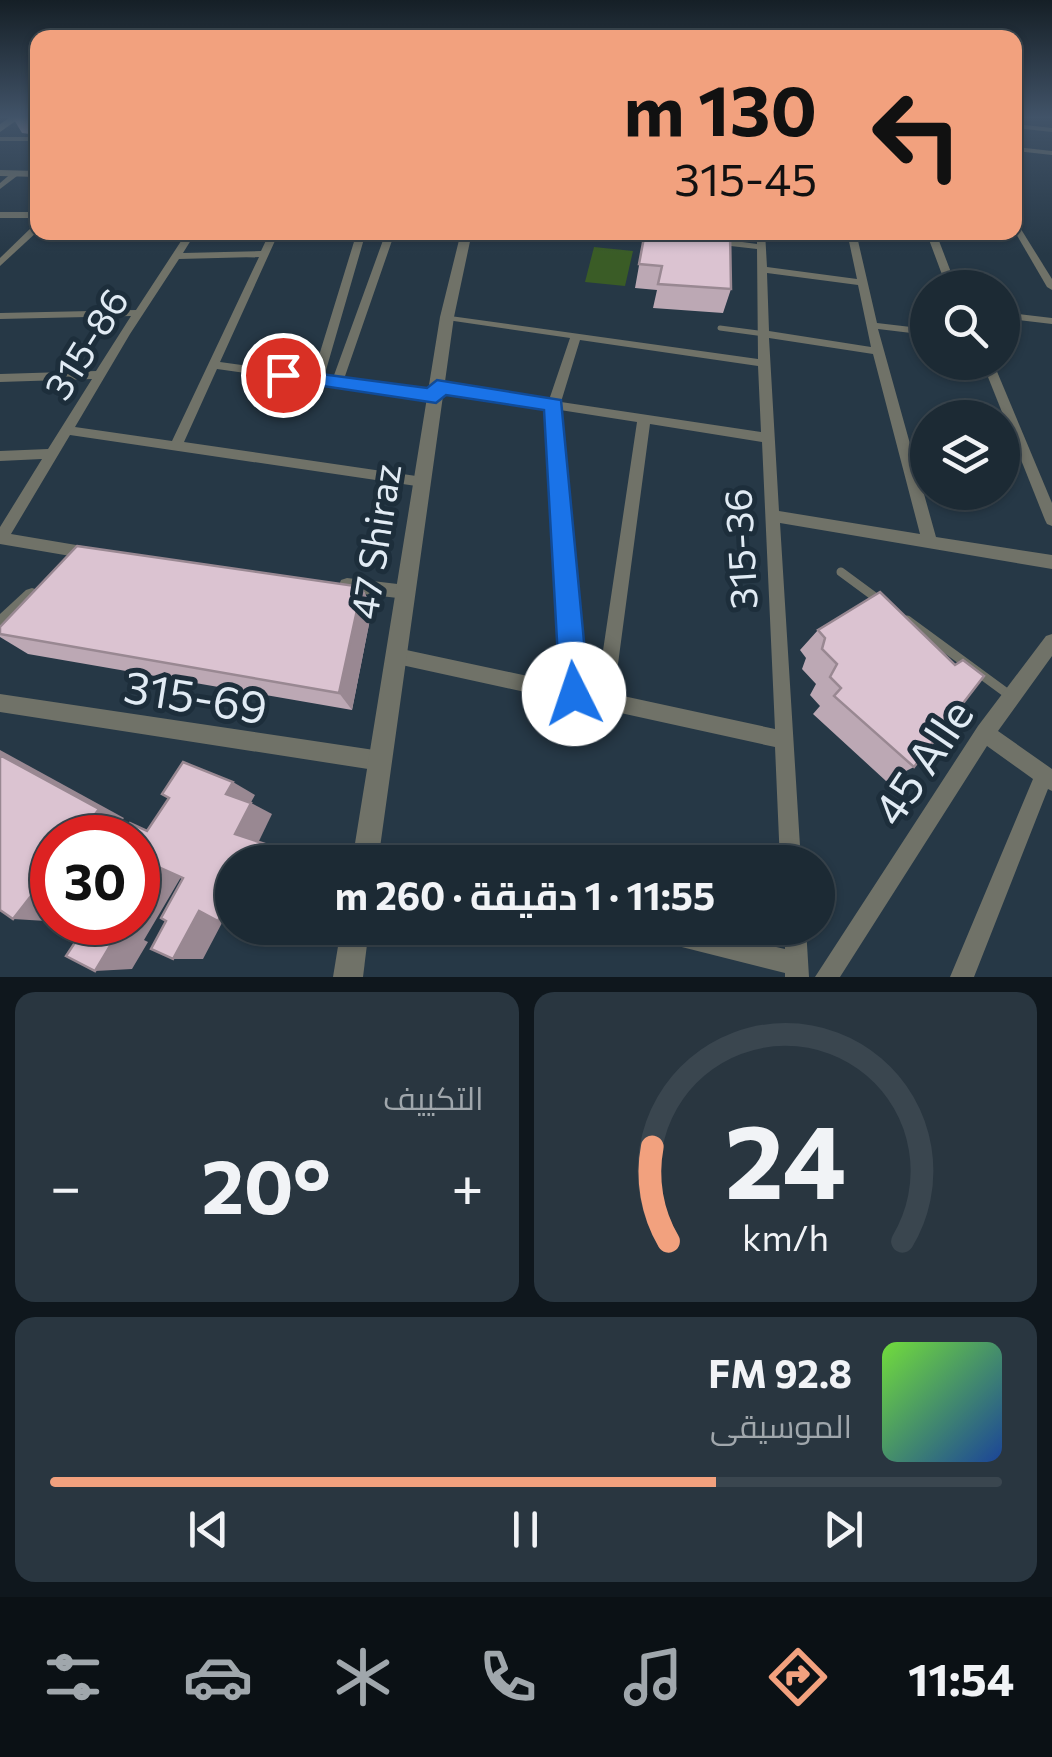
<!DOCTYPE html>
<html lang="ar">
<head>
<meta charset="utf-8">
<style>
  body { margin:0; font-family:Commissioner,Cairo,sans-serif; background:#293640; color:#f1f3f6; direction:rtl; height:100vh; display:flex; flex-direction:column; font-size:38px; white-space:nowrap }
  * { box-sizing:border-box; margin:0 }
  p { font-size:32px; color:#a0a7ac }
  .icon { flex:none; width:55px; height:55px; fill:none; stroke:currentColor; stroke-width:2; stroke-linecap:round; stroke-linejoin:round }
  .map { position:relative; height:977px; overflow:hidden; direction:ltr }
  .sheet { display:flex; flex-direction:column; gap:15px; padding:15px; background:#0f171d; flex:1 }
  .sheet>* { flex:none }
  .banner { position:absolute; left:30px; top:30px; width:992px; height:210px; border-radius:20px; box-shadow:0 2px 8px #0004,0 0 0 2px #3a464f; direction:rtl; background:#f2a17e; color:#111; overflow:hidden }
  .buttons { position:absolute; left:910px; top:270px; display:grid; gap:20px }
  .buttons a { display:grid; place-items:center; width:110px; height:110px; border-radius:50%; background:#1c2a34; box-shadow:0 2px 8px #0004,0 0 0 2px #3a464f; font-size:50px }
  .speed { position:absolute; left:30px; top:815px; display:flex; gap:20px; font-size:50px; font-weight:700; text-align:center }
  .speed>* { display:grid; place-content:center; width:130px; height:130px; border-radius:50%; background:#1c2a34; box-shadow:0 2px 8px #0004,0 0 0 2px #3a464f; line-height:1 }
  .speed .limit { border:15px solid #d22; background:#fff; color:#111 }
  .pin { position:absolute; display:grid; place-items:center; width:85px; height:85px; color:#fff; margin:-42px; border:5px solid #fff; border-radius:50%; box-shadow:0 2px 10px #0007 }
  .me { position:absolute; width:110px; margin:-55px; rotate:356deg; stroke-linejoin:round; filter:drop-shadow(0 0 8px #0008) }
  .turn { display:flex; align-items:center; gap:35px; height:210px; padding:0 40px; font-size:45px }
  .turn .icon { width:130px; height:130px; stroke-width:2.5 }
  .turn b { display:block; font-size:70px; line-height:85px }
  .big { font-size:75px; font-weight:700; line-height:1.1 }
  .sheet .card { flex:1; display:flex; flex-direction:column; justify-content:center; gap:15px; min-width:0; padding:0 35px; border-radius:20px; background:#293640 }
  .sheet .dial { align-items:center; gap:0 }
  .dial svg { height:260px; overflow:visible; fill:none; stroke:#3a464f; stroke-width:7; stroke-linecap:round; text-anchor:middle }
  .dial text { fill:#f1f3f6; stroke:none }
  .song { display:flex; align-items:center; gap:30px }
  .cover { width:120px; height:120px; border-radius:15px; background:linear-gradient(135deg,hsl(100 70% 55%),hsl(220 70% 35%)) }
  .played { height:10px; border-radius:5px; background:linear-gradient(90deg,#f2a17e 70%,#3a464f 70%) }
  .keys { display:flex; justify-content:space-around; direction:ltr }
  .heat { display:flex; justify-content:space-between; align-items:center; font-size:55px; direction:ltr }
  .sheet .tiles { flex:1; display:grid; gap:15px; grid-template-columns:1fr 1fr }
  .card:last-child { grid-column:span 2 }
  .trip { position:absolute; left:215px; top:845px; width:620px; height:100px; border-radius:50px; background:#1c2a34; box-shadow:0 2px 8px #0004,0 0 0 2px #3a464f; font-weight:700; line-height:100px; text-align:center; direction:rtl }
  .menu { display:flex; height:160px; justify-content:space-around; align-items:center; background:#0b1115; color:#a0a7ac }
  .menu .icon { width:70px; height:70px }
  .menu .on { color:#f2a17e }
  .menu b { font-size:45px; color:#f1f3f6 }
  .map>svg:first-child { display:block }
  .green { fill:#3a5c26 }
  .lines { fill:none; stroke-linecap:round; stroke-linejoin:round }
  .service-far1 { stroke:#707268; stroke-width:5 }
  .service { stroke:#707268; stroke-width:9 }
  .minor { fill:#707268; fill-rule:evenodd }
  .tertiary { fill:#707268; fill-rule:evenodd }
  .secondary { fill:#909384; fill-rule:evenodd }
  .wall { fill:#bca8b4 }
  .shaded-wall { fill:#998892 }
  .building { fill:#dbc3d1; stroke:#998892; stroke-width:2.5 }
  .route { fill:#1a73e8; stroke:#114b97; stroke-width:2.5 }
  .labels { text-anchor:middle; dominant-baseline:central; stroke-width:10; stroke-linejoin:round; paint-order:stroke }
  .street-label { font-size:38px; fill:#e1ebf4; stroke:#1d2e3b }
  .near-street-label { font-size:45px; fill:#e1ebf4; stroke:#1d2e3b }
</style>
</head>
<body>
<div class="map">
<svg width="1052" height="977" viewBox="0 0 1052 977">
  <rect width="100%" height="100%" fill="#263846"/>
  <!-- green -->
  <polygon class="green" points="594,247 633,251 625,286 585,282"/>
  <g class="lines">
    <!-- service-far1 -->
    <polyline class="service-far1" points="720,328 765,334"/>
    <!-- service -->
    <g class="service">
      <polyline points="841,572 879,600"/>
      <polyline points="907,620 1012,697"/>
    </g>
    <!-- minor -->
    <g class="minor">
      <polygon points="1015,124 1052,128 1052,132 1015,128"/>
      <rect x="0" y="137" width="38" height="4"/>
      <polygon points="1015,147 1052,151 1052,155 1015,151"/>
      <polygon points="14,171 21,173 0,189 0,183"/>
      <rect x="0" y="212" width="38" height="6"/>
      <polygon points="1015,223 1019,226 1052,279 1052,290 1047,287 1015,232"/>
      <polygon points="35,224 38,224 38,231 0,266 0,258"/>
      <path d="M187 232H196L183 253 261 251 270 232H279L220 362 313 375 357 232H366L324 377 333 378 386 232H395L344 379 436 392 442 396 440 399 436 400 217 369 184 442 423 477 428 478 430 482 428 486 423 487 70 435 11 534 88 547 93 549 96 553 93 557 88 559 0 544V527L42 459 0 461V451L48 449 92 379 0 382V374L96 371 131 316 0 319V313L136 310ZM259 257 172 441 75 427 130 334 179 259Z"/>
      <polygon points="633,232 663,232 666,235 662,238"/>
      <path d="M757 232H765L767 267 857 279 847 232H856L877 323 928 329V335L878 329 936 537 1052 555V569L780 523 801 862H780L775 747 397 664 391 662 388 656 391 650 397 648 565 684 548 408 437 391 431 387 437 383 549 400 570 338 447 320 443 319V315L758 359 757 249 713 244 709 241 713 238 757 244ZM767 273 858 285 871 347 769 331ZM769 338 873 354 920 534 779 511ZM580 340 758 366 761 432 561 402ZM560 410 637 422 597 691 582 688ZM650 424 762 442 775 729 614 694Z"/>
      <polygon points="897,232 936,233 957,288 947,288 928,237"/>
      <polygon points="1002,312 1052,318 1052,324 1002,318"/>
      <polygon points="982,362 993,362 1052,503 1052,526 1047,524 1045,520"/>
      <polygon points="347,578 406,585 412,587 414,592 412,597 406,599 347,592 341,590 339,585 341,580"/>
      <polygon points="32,588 38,590 40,595 38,600 6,630 0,633 0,614 26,590"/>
      <polygon points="1052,634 1052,656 998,731 1052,769 1052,791 1048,789 974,977 950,977 1033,779 987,746 840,977 815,977 978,726 1046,636"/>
      <polygon points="0,694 381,751 388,754 391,761 388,768 381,771 0,712"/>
      <polygon points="366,846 398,855 401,862 358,862 356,856 359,849"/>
      <polygon points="639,928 694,928 785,949 784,928 806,928 809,977 785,977 785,973 650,939 642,936"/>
    </g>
    <!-- tertiary -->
    <g class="tertiary">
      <polygon points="0,170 38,171 38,177 0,176"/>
      <polygon points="461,232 472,232 454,317 378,862 352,862 440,317"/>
      <polygon points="341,928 369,928 363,977 333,977"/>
    </g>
    <!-- secondary -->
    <polygon class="secondary" points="9,118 20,118 0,132 0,124"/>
  </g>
  <!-- wall -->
  <g class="wall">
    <polygon points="13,118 38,118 38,135 22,133"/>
    <polygon points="645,232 731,289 723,313 653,308 657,290 635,288"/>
    <polygon points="362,587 372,609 352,710 28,654 0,637 0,627"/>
    <polygon points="880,592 914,767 886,781 813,714 820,706 810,695 816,684 802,669 806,658 800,650 818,630"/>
  </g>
  <!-- shaded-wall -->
  <g class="shaded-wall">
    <polygon points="362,587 372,609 352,710 339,693"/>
    <polygon points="0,750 124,818 109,838 77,838 0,755"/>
    <polygon points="233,782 255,795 249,806 226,794"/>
    <polygon points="251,803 272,814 258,843 235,834"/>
    <polygon points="268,845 288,854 284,862 260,862"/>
    <polygon points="154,865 184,872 144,940 148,942 132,969 95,971 109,939 119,922 138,922 138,892"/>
    <polygon points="52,869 52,913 46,921 13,919"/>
    <polygon points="232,894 232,922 223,921 203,959 173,959 199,911"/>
  </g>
  <!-- building -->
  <g class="building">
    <polygon points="645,232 684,235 685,232 730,232 731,289 658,284 662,266 639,264"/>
    <polygon points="77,546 362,587 339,693 0,634 0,627"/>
    <polygon points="880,592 955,665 963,660 984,676 914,767 834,696 841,688 830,677 837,664 822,649 825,638 818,630"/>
    <polygon points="0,755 99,809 77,838 52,838 52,869 13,919 0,910"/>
    <polygon points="183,762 233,782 226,794 251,803 235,834 268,845 260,862 232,862 232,894 218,921 199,911 173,959 151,949 166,921 161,918 183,878 154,865 138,892 138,838 120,838 130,823 147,831 169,798 162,794"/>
    <polygon points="62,922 119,922 109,939 113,941 95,971 66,956 80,935 60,924"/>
  </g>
  <!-- sky -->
  <linearGradient id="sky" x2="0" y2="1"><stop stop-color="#151f26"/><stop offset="0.46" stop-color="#415368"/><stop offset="1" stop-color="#415368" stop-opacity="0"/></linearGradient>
  <rect width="1052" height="255" fill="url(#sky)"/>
  <!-- route -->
  <polygon class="route" points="283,369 427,388 437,380 561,400 589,694 585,705 574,709 564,705 560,694 544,410 446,395 436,403 276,379 276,371"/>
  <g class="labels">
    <!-- street labels -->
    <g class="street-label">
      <text transform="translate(85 343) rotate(-58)">315-86</text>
      <text transform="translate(374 541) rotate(-81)">47 Shiraz</text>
      <text transform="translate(739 549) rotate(-93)">315-36</text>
    </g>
    <!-- near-street labels -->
    <g class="near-street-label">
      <text transform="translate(196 695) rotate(9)">315-69</text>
      <text transform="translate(921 761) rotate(-56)">45 Alle</text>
    </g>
  </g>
</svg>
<div class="buttons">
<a><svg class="icon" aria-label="search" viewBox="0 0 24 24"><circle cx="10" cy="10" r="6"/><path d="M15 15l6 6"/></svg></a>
<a><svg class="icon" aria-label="layers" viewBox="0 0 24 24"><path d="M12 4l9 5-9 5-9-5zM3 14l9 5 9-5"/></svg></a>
</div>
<div class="speed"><div class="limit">30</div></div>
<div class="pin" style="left:283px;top:375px;background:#d93025"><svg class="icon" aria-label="arrive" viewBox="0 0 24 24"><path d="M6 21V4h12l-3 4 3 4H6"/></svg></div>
<svg class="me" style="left:574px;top:694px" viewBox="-20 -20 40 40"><circle r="19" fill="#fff"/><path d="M0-13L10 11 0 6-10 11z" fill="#1a73e8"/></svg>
<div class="trip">11:55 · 1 دقيقة · 260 m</div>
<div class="banner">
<div class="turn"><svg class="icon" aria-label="left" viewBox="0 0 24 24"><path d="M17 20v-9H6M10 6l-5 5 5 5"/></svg><div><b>130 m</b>315-45</div></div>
</div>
</div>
<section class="sheet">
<div class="tiles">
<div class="card dial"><svg viewBox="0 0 100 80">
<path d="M14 69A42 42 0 1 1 86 69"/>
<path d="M14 69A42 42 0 0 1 9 40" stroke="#f2a17e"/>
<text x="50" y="56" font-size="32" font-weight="700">24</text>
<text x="50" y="72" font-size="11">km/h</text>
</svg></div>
<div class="card"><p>التكييف</p>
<div class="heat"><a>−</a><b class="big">20°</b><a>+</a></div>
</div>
<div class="card">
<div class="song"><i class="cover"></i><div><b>92.8 FM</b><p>الموسيقى</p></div></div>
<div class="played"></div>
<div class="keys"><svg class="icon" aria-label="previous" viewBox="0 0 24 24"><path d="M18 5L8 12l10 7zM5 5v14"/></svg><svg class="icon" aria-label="pause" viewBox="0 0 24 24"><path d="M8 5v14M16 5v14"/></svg><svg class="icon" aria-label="next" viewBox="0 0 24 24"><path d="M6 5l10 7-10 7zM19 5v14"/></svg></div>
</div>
</div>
</section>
<nav class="menu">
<b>11:54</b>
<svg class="icon on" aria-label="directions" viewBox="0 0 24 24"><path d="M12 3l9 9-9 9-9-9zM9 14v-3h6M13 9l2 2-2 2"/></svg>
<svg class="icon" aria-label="music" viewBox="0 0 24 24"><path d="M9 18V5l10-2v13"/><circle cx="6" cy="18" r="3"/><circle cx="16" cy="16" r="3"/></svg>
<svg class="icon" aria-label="phone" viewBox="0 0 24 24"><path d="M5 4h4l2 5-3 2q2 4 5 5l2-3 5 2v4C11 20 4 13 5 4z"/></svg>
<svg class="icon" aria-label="climate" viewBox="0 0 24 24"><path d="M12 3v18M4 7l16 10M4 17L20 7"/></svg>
<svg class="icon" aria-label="car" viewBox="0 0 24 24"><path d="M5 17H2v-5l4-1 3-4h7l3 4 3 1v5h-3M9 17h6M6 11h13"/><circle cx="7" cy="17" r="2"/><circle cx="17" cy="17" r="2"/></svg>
<svg class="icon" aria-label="filters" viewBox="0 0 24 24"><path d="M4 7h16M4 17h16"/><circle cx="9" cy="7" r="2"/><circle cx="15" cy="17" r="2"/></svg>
</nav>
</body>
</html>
